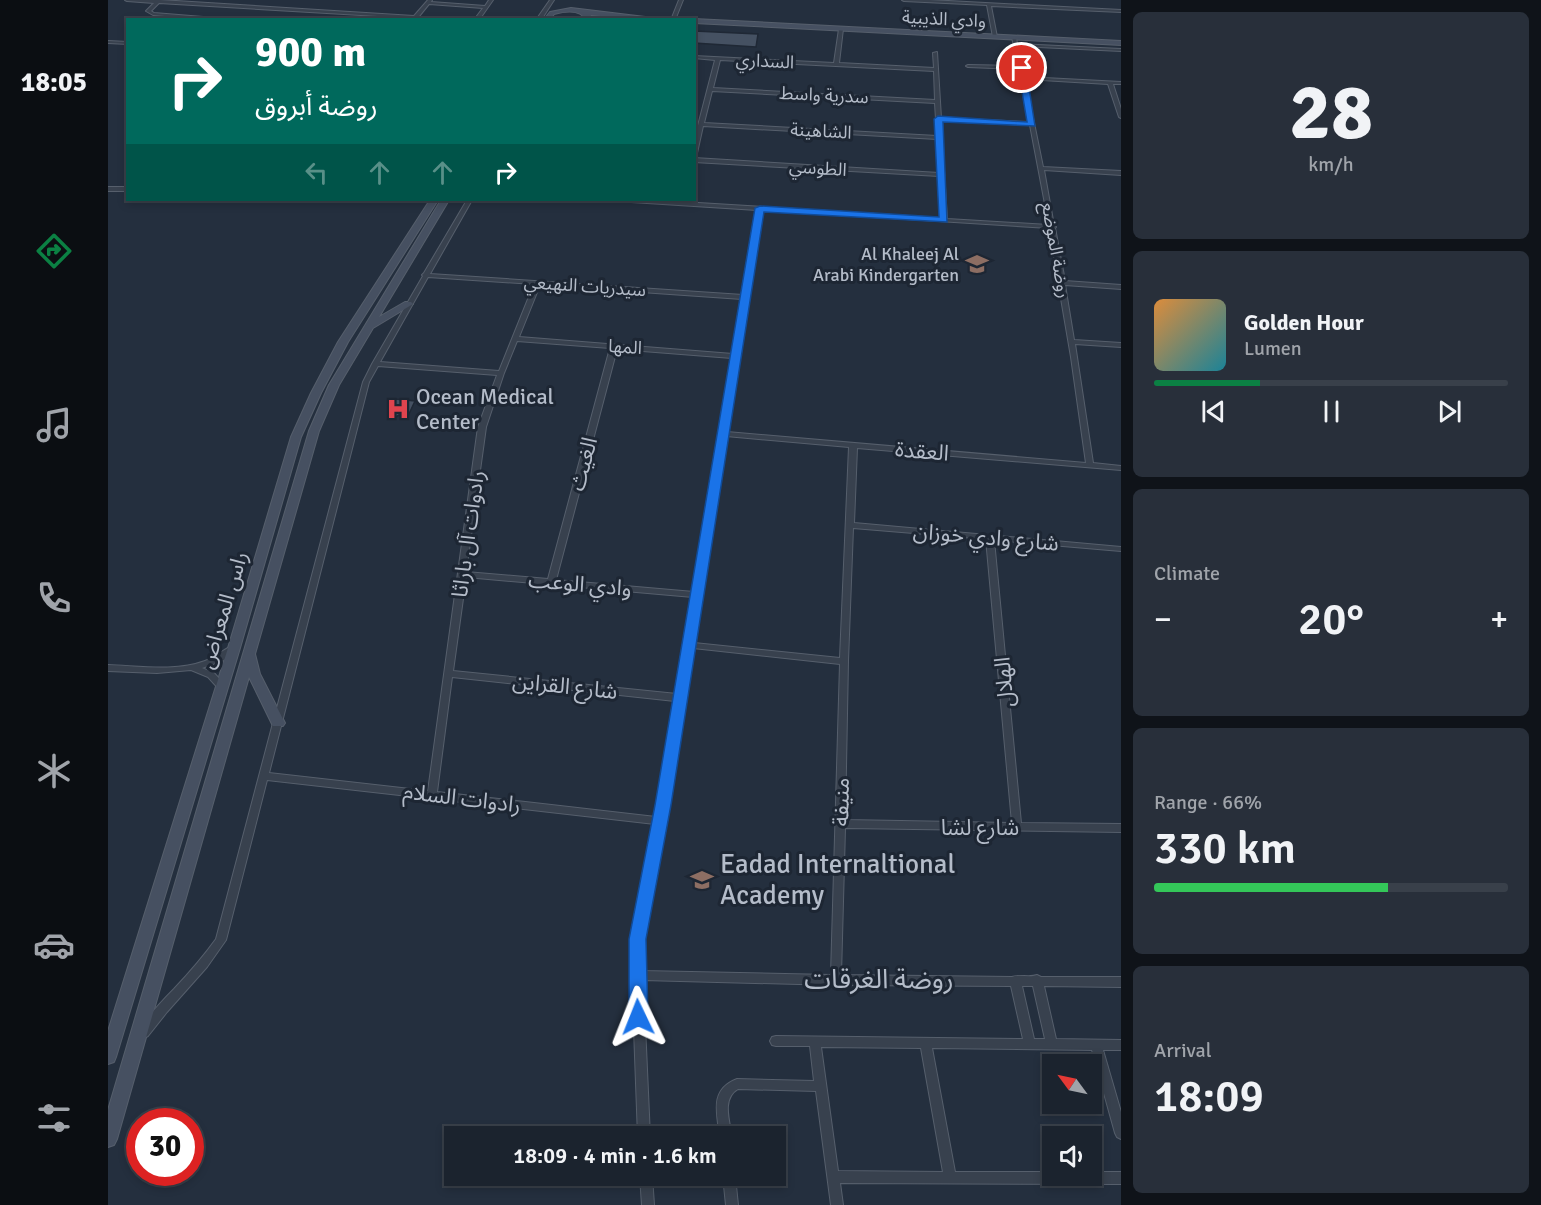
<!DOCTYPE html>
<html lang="en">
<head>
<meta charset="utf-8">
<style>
  body { margin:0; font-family:Signika,"Noto Sans Arabic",sans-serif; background:#282f3a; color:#f1f3f6; height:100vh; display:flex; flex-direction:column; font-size:22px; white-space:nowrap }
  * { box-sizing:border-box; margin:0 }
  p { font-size:20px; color:#a0a4aa }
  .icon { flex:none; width:33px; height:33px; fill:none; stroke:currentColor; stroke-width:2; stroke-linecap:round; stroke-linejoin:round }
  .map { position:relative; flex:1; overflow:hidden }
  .details { display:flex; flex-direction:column; gap:12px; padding:12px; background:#0f1319; width:420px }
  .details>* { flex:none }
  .top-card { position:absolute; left:18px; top:18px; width:570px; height:183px; border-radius:0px; box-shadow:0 3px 9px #0003,0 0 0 2px #39404a; background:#00695c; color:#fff; overflow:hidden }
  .needle { width:39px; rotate:303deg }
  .controls { position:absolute; left:934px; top:1054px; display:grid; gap:12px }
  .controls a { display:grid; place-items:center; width:60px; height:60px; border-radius:0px; background:#1b232e; box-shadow:0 3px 9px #0003,0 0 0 2px #39404a; font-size:30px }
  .speed { position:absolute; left:18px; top:1108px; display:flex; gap:12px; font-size:30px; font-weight:700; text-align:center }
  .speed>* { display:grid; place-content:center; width:78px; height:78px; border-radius:50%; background:#1b232e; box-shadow:0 3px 9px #0003,0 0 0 2px #39404a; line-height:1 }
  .speed .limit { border:9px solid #d22; background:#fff; color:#111 }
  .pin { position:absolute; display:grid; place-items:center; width:51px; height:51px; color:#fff; margin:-26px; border:3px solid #fff; border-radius:50%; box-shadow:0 2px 6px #0007 }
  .me { position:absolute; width:66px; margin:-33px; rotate:358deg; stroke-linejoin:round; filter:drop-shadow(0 0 4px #0008) }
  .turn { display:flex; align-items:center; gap:21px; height:126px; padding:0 30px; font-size:27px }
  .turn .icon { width:78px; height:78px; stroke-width:2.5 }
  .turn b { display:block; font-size:42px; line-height:51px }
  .lanes { display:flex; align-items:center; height:57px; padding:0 30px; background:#0003; justify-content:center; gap:30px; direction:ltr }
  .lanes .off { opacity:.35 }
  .big { font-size:45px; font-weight:600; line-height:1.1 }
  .details .widget { flex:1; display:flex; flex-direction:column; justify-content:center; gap:9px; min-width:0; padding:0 21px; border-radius:9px; background:#282f3a }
  .details .dial { align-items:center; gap:0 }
  .dial b { font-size:78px; line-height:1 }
  .song { display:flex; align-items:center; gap:18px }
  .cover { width:72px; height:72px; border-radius:9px; background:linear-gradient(135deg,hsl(30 70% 55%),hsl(190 70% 35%)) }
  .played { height:6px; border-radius:3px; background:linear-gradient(90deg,#0b8043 30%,#39404a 30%) }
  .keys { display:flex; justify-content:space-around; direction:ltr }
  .heat { display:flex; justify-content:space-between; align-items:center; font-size:33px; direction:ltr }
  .charge { height:9px; border-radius:4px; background:linear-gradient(90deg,#34c759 66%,#39404a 0) }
  .trip { position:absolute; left:336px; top:1126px; width:342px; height:60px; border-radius:0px; background:#1b232e; box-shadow:0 3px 9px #0003,0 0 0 2px #39404a; font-weight:600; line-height:60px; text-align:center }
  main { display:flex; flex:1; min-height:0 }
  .dock { display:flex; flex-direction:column; width:108px; justify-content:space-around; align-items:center; background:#0b0e12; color:#a0a4aa }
  .dock .icon { width:42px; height:42px }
  .dock .current { color:#0b8043 }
  .dock b { font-size:27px; color:#f1f3f6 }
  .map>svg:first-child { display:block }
  .building { fill:#455162; stroke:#1f2835; stroke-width:1.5 }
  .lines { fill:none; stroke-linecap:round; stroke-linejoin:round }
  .street-casing { stroke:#565f6c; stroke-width:2 }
  .secondary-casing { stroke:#565f6c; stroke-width:2 }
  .street { fill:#38414e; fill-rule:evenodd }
  .secondary { fill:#465061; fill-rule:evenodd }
  .route { fill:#1a73e8; stroke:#114b97; stroke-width:1.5 }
  .labels { text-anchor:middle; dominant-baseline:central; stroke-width:6; stroke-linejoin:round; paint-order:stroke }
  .far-street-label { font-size:18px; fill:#b4bcc9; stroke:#1d2633 }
  .far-poi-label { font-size:18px; fill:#b4bcc9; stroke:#1d2633; text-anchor:end }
  .poi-label { font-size:22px; fill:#b4bcc9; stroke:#1d2633; text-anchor:start }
  .street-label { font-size:22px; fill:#b4bcc9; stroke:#1d2633 }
  .near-poi-label { font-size:27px; fill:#b4bcc9; stroke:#1d2633; text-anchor:start }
  .near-street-label { font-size:27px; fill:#b4bcc9; stroke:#1d2633 }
</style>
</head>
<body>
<main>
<nav class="dock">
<b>18:05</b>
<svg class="icon current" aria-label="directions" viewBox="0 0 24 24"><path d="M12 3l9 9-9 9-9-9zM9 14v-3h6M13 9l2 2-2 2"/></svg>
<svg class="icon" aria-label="music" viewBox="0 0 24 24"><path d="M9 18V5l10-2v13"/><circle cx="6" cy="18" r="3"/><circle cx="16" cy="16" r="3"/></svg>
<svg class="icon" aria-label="phone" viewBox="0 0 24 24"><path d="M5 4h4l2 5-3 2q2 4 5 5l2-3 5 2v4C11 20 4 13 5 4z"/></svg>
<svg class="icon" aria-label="climate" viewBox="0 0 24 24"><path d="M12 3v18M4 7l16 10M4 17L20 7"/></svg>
<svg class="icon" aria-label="car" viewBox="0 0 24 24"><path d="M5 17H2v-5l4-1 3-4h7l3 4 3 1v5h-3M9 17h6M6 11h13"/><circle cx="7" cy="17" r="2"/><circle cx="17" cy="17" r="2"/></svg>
<svg class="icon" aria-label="filters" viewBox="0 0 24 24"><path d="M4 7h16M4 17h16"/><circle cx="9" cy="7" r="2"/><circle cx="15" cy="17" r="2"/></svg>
</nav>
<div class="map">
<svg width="1013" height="1205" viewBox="0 0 1013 1205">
  <rect width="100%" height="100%" fill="#242f3e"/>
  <!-- building -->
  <g class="building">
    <polygon points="586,31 650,34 648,47 586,43"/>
    <polygon points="287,399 307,401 300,416 296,419 291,415 286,418 280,414"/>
  </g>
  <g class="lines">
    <!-- street casing -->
    <g class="street-casing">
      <g id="street">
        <polygon points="17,0 52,0 306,16 320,0 324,0 323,2 377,6 381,0 385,0 371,20 366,20 375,8 321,4 308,20 303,20 304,18 51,3 43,11 46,13 132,20 105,20 45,15 38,11 46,3 19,1"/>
        <polygon points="442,0 446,0 433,20 428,20"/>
        <polygon points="571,0 575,0 567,20 563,20"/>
        <polygon points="794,0 821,0 1013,10 1013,12 883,6 889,37 887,38 885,37 879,5 796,1"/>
        <path d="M733 28 735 29 731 63 826 68 825 53 829 52 833 118 921 122 910 69 860 67 858 66 860 65 910 66 904 37H908L909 44 1013 49V51L910 46 914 67 916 68 915 69 917 77 1013 82V84H1005L1013 109V118L1011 117 1000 84 917 79 935 167 1013 171V175L936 170 946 226 948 227 947 228 957 281 1013 285V289L957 285 966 340 1013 343V347L967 344 985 463 1013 466V470L749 448 746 523 1013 547V551L886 540 913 823 1013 824V832L737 828 733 975 904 977C911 974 921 978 929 975L933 977H1013V987L936 986 948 1039 1013 1040V1050H995L1013 1112V1139L1009 1137 1007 1133 984 1050 824 1048 847 1172H945V1176H984V1172H1013V1184L732 1183 735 1205H723L708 1091 630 1089C613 1099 622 1122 624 1137H612C609 1113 601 1090 629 1079L706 1081 702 1046H668L664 1045 662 1041 664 1037 668 1036 915 1039 903 986 728 985 535 980 542 1137H530L524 975 525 939 547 824 159 780 118 940 99 967 59 1012 40 1036 36 1038 32 1036 30 1033C39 1017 53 1002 66 989 81 973 95 957 108 939L255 382 264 364 315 276 314 275 316 273 359 200H364L322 274 635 295 649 210 523 202 521 200H541L833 218 831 176 586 162V158L831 173 829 139 595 126 589 153 586 154V141L607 60 586 58V56L726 63 731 29ZM612 60 826 71 827 100 605 88ZM604 91 827 103 829 136 596 123ZM833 121 922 125 941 225 839 219ZM654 210 941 228 963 357 978 463 619 432ZM320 277 426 284 391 371 272 362ZM432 285 634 299 625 354 411 337ZM409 341 502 348 440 579 358 572 378 427 396 373ZM509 349 624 358 586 592 448 580ZM270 366 389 375 370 427 320 791 161 773 261 382ZM618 436 741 447 732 658 586 643ZM745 528 878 539 904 823 737 820 740 661ZM358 577 585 597 569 694 345 671ZM585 648 732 664 723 975 534 971 535 939 560 805ZM344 677 567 701 548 817 329 792ZM914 986H925L937 1039H926ZM713 1047 813 1048 835 1172 730 1171Z"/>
        <polygon points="0,41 20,42 20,44 0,43"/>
        <rect x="0" y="187" width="20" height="4"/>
        <path d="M126 645 130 648 129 650 116 660 94 668 106 673 117 685 118 687 117 689H111L100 677 83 670 49 673 0 671V665C31 666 67 672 97 661 108 657 116 649 126 645Z"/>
        <polygon points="532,1176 544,1176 546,1205 534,1205"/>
        <polygon points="615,1176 627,1176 630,1205 618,1205"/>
      </g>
    </g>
    <!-- secondary casing -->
    <g class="secondary-casing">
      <g id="secondary">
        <path d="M463 8 562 20H531L483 15 482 19 478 20C473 9 457 11 446 14L444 17 447 20H440L438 17 442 12Z"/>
        <polygon points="586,19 1013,41 1013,45 586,23 586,20 584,20"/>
        <polygon points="322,200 330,200 240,342 213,393 193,437 132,648 8,1057 6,1062 0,1064 0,1031 120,648 183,437 203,393 230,342"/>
        <polygon points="333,200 341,200 271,317 297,302 303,302 305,304 265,328 231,385 211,431 147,654 152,674 177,723 175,726 165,726 141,677 9,1139 6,1145 0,1147 0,1110 201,431 221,385"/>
      </g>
    </g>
    <!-- street -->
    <use href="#street" class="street"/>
    <!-- secondary -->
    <use href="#secondary" class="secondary"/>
  </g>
  <!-- route -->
  <polygon class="route" points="914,66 918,68 927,126 835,122 839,222 656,212 563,805 538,939 540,1017 537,1023 530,1025 524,1023 521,1017 521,939 547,805 647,208 652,206 831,217 826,119 830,116 919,122 910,68"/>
  <!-- icons -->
  <defs>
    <g id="school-bare" transform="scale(1.8)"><path d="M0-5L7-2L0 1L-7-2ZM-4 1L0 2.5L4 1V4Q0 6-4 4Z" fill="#8d6e63" stroke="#1d2633" stroke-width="2.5" paint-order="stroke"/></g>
    <g id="hospital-bare" transform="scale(1.8)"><path d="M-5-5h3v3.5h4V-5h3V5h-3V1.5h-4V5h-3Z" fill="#e0444e" stroke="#1d2633" stroke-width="2.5" paint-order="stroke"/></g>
  </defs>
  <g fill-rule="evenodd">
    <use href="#school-bare" x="869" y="264"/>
    <use href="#hospital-bare" x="290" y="409"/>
    <use href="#school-bare" x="594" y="880"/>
  </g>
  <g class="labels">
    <!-- far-street labels -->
    <g class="far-street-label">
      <text transform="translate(836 19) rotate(3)">وادي الذيبية</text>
      <text transform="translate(657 61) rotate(3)">السداري</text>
      <text transform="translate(716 95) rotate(3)">سدرية واسط</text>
      <text transform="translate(713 131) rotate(3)">الشاهينة</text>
      <text transform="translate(710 168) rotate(4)">الطوسي</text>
      <text transform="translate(948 250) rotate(80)">روضة الموضع</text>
      <text transform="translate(477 286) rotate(4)">سيدريات النهيعي</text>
      <text transform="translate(517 347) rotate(4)">المها</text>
    </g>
    <!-- far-poi labels -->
    <g class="far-poi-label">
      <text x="851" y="254">Al Khaleej Al<tspan x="851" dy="21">Arabi Kindergarten</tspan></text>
    </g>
    <!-- poi labels -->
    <g class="poi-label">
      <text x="308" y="396">Ocean Medical<tspan x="308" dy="25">Center</tspan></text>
    </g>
    <!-- street labels -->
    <g class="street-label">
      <text transform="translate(814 451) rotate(5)">العقدة</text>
      <text transform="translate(475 464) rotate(-75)">الغيث</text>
      <text transform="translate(360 534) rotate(-82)">رادوات آل باراثا</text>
      <text transform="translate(878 537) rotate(5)">شارع وادي خوزان</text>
      <text transform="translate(472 584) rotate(5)">وادي الوعب</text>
      <text transform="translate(115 610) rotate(-73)">راس المعراض</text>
      <text transform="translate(896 682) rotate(-95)">الهلال</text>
      <text transform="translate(457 686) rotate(6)">شارع القراين</text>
      <text transform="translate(354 798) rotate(7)">رادوات السلام</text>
      <text transform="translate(733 802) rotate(-89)">منيفة</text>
      <text x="872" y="827">شارع لشا</text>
    </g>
    <!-- near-poi labels -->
    <g class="near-poi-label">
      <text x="612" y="864">Eadad Internaltional<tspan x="612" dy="31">Academy</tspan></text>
    </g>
    <!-- near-street labels -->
    <g class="near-street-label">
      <text x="771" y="979">روضة الغرقات</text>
    </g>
  </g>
</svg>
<div class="controls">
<a><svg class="needle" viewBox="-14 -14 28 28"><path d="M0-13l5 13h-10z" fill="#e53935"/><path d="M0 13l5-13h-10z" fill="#a0a4aa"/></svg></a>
<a><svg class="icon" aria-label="sound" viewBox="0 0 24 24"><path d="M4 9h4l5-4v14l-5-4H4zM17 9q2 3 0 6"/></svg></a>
</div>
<div class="speed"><div class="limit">30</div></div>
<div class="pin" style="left:914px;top:68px;background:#d93025"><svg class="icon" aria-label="arrive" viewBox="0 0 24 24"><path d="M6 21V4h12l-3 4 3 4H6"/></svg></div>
<svg class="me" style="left:530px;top:1017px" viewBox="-20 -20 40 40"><path d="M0-17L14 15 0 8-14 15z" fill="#1a73e8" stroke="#fff" stroke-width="4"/></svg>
<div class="trip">18:09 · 4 min · 1.6 km</div>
<div class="top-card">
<div class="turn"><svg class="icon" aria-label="right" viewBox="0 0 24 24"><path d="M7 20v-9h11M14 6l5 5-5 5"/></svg><div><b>900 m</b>روضة أبروق</div></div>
<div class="lanes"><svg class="icon off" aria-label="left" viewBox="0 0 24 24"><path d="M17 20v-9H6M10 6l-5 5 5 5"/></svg><svg class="icon off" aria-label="ahead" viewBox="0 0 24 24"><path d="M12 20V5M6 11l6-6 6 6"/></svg><svg class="icon off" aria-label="ahead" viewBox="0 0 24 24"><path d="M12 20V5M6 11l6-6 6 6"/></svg><svg class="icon" aria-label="right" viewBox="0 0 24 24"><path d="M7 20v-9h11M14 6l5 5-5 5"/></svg></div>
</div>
</div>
<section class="details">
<div class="widget dial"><b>28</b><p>km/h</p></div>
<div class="widget">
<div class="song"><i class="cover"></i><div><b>Golden Hour</b><p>Lumen</p></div></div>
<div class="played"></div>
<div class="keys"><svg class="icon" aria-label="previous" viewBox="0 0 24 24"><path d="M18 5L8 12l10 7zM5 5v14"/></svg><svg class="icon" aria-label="pause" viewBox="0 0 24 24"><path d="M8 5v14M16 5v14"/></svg><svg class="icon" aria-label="next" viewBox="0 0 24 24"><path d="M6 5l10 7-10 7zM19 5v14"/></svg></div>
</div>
<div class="widget"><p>Climate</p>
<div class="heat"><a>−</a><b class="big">20°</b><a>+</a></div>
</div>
<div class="widget"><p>Range · 66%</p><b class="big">330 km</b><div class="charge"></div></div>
<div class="widget"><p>Arrival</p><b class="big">18:09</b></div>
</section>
</main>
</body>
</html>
